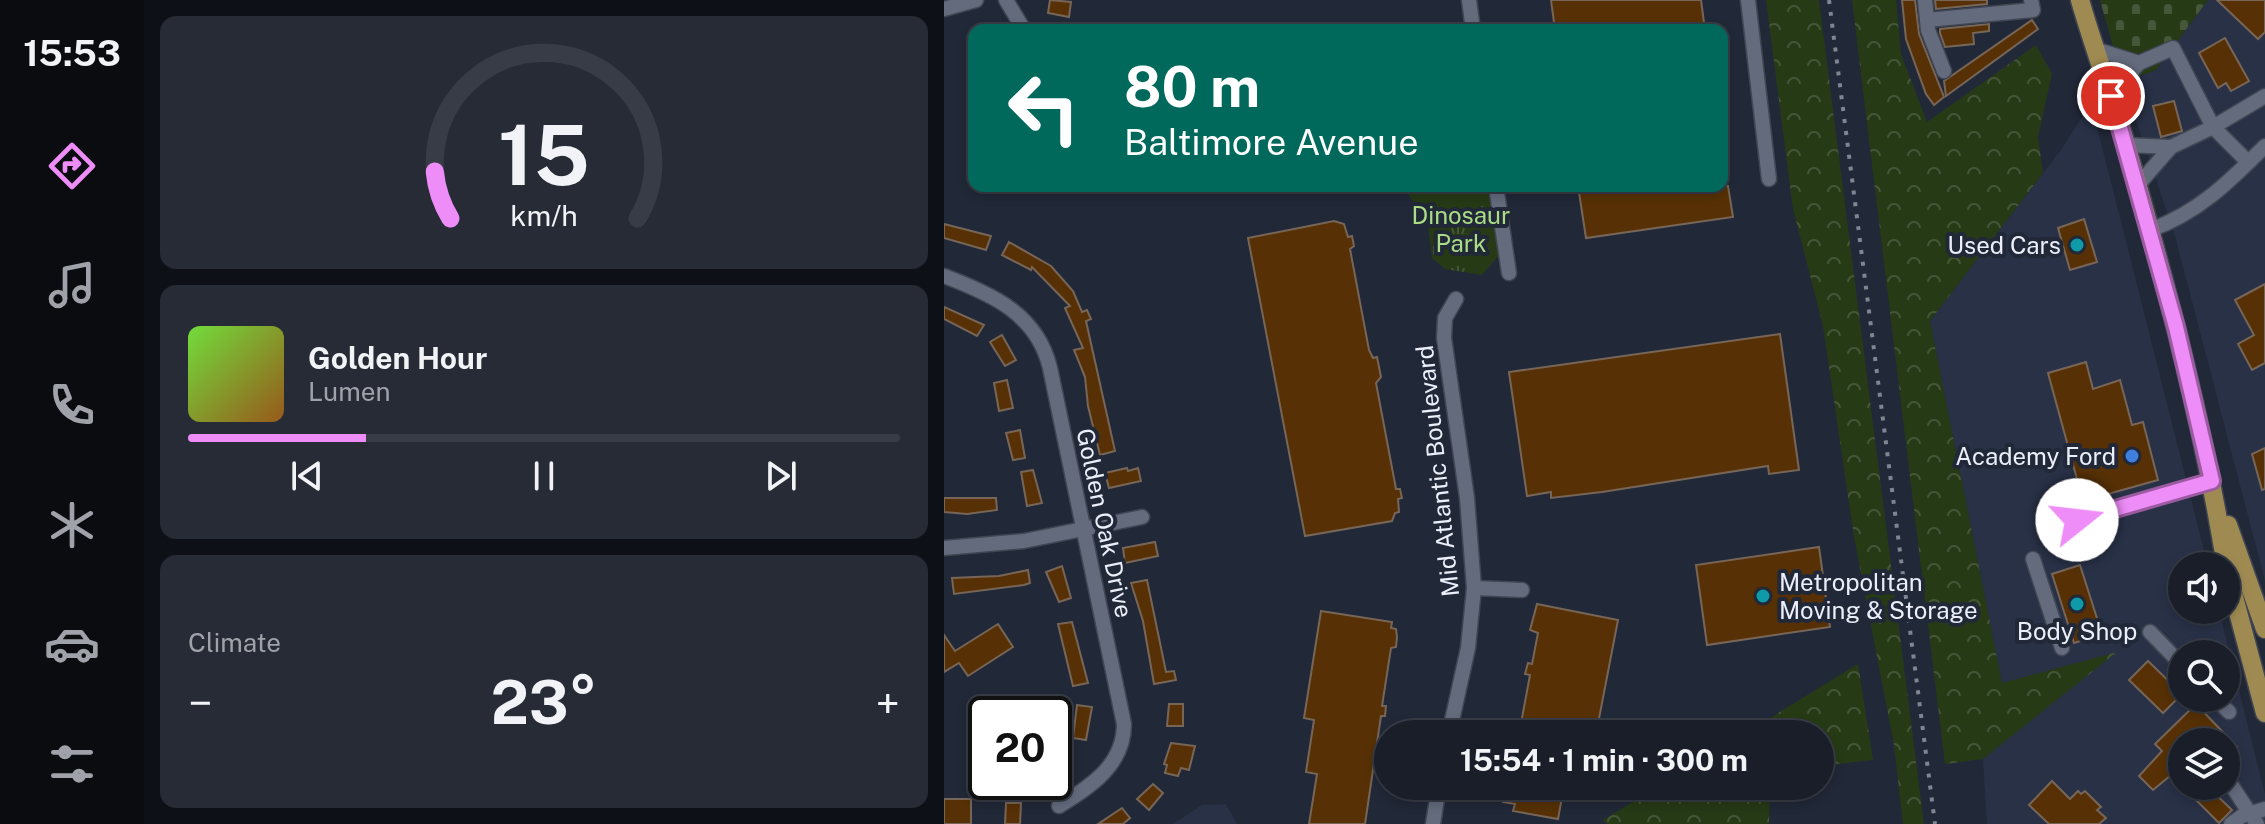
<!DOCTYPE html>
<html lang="en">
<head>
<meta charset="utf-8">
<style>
  body { margin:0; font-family:"Public Sans",sans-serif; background:#262b35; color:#f1f3f6; height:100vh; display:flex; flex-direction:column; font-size:30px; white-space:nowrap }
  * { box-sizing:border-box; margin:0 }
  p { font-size:26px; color:#9fa2a8 }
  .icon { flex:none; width:44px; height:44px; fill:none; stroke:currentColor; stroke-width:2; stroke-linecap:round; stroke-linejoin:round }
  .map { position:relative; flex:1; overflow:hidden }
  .details { display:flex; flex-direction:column; gap:16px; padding:16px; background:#0e1017; width:800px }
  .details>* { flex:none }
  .banner { position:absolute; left:24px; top:24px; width:760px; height:168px; border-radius:16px; box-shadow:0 4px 12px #0003,0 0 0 2px #373c46; background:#00695c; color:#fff; overflow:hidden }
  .fabs { position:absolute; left:1224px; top:552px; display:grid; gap:16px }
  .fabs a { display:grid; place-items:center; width:72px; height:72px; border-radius:50%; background:#191e29; box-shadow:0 4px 12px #0003,0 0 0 2px #373c46; font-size:40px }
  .speed { position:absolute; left:24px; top:696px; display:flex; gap:16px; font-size:40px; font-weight:700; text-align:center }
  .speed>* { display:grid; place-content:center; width:104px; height:104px; border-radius:50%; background:#191e29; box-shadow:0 4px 12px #0003,0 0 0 2px #373c46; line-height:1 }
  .speed .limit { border:4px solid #111; border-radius:12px; background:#fff; color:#111 }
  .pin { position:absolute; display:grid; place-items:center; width:68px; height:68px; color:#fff; margin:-34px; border:4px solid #fff; border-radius:50%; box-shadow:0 2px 8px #0007 }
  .me { position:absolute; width:88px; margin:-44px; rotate:74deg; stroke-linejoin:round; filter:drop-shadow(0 0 6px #0008) }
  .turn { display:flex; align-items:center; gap:28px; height:168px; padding:0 24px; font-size:36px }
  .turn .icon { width:104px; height:104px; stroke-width:2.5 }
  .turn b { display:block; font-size:56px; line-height:68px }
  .big { font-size:60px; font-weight:700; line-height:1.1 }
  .details .tile { flex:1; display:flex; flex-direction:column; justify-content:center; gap:12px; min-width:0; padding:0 28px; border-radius:16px; background:#262b35 }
  .details .dial { align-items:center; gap:0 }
  .dial svg { height:208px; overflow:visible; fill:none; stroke:#373c46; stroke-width:7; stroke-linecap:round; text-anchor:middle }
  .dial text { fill:#f1f3f6; stroke:none }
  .song { display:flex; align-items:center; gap:24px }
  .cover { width:96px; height:96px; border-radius:12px; background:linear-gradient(135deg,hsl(100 70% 55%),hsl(30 70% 35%)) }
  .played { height:8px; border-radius:4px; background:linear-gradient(90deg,#ee8cf8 25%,#373c46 25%) }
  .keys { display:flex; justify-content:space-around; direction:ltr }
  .heat { display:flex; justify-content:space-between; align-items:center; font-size:44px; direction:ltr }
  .trip { position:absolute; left:430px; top:720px; width:460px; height:80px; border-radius:40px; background:#191e29; box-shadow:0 4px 12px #0003,0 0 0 2px #373c46; font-weight:700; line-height:80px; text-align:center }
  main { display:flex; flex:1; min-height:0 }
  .tab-bar { display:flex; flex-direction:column; width:144px; justify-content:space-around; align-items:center; background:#0a0c10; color:#9fa2a8 }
  .tab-bar .icon { width:56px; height:56px }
  .tab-bar .selected { color:#ee8cf8 }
  .tab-bar b { font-size:36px; color:#f1f3f6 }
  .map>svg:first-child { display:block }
  .built { fill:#293147; fill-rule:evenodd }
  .forest { fill:url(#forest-crowns) }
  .cemetery { fill:url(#cemetery-stones) }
  .park { fill:url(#park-tufts) }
  .building { fill:#573105; stroke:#776658; stroke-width:2 }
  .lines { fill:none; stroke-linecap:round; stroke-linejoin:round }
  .minor-casing { stroke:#414653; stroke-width:17 }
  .major-casing { stroke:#414653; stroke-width:21 }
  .minor { stroke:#636b7d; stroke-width:14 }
  .major { stroke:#9f8b52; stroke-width:18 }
  .rail { stroke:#7f8592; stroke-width:4; stroke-dasharray:4 8; stroke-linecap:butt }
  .route-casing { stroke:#9b5ba1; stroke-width:20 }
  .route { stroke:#ee8cf8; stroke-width:14 }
  .culture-dot { fill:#0f9aa8; stroke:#212837; stroke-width:3 }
  .shop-dot { fill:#3f7fe0; stroke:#212837; stroke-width:3 }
  .labels { text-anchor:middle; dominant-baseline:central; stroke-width:8; stroke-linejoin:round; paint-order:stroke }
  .park-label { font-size:24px; fill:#abdd86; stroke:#212837 }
  .poi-label { font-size:24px; fill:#ebeffa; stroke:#212837; text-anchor:end }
  .street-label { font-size:24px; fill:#ebeffa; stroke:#212837 }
</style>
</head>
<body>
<main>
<nav class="tab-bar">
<b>15:53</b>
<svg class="icon selected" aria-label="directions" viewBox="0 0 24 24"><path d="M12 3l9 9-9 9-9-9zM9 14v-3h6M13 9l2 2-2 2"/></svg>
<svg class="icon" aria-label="music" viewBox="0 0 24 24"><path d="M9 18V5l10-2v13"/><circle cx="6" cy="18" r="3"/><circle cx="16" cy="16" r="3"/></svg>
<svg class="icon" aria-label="phone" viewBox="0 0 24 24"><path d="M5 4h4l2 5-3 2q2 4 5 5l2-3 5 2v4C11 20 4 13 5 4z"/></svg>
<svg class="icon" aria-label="climate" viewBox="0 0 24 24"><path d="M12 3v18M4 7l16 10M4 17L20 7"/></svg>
<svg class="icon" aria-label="car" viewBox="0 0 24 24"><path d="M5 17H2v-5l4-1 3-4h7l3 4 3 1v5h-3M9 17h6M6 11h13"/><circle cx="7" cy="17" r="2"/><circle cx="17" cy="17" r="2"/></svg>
<svg class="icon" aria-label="filters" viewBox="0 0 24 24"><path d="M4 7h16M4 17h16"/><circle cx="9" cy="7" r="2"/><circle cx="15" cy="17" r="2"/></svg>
</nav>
<section class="details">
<div class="tile dial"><svg viewBox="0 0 100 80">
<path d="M14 69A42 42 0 1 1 86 69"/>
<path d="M14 69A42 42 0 0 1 8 51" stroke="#ee8cf8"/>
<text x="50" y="56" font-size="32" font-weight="700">15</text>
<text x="50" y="72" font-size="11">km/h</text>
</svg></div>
<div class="tile">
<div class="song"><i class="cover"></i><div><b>Golden Hour</b><p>Lumen</p></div></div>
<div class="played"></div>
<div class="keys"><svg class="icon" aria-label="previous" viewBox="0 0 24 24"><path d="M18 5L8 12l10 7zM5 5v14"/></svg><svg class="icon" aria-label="pause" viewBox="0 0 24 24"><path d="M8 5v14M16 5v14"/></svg><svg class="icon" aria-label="next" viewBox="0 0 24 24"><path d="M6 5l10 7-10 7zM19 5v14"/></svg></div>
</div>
<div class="tile"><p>Climate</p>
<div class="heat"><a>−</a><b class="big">23°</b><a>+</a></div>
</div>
</section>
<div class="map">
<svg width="1321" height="824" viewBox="0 0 1321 824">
  <defs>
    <pattern id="forest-crowns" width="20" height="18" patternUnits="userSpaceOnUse" patternTransform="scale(2)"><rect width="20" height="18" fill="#263a16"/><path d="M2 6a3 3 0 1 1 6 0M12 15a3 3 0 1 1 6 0" fill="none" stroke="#465739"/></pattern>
    <pattern id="cemetery-stones" width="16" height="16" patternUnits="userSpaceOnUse" patternTransform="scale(2)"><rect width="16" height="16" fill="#263a16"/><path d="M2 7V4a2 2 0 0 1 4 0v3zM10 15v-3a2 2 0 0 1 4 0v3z" fill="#465739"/></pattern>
    <pattern id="park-tufts" width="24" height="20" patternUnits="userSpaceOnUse" patternTransform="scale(2)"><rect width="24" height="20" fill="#263a16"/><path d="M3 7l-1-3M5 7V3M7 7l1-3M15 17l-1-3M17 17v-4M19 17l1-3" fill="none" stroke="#465739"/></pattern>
  </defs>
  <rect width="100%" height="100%" fill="#212837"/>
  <!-- built -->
  <g class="built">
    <polygon points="1264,0 1321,0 1321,581 1231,236 1179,82 1212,70"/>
    <path d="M1147 103 1264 566H1238V610H1275L1321 794V824H1043L1039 759 1171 653 1058 683 986 321 1117 150ZM1238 654H1282V698H1238ZM1238 742H1282V786H1238Z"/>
    <polygon points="282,804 293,824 229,824 258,805"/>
  </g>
  <!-- forest -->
  <g class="forest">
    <polygon points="822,0 875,0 980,824 959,824 950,745 910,537 879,326 849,209"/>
    <polygon points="908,0 952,0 957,54 983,122 1092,45 1108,74 1094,137 1099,173 986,321 1058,683 1173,652 1039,759 1001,764"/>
    <polygon points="914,664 929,760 876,766 876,734 800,734"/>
    <polygon points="715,786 826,786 825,824 663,824 659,820"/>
  </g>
  <!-- cemetery -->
  <polygon class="cemetery" points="1156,0 1264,0 1212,70 1179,82"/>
  <!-- park -->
  <polygon class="park" points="457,186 543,186 556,254 538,275 501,269 488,258 483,218"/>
  <!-- building -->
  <g class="building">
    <polygon points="106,0 127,2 125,17 104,13"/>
    <polygon points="607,0 757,0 761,30 611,30"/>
    <polygon points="958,0 971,0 975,34 1000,97 990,105 982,94 962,39"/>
    <polygon points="991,0 1043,0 1043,4 992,9"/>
    <polygon points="1273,0 1321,0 1321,32 1314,39"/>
    <polygon points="1088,20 1094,29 1002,96 1000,81"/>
    <polygon points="1045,24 1045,31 1029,33 1030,44 1001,47 996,33 996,29"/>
    <polygon points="1281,38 1305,81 1287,91 1282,83 1274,88 1255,53"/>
    <polygon points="1230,101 1238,131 1217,137 1209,106"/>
    <polygon points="634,186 784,186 789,217 642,238"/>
    <polygon points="1140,219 1153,262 1126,270 1114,228"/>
    <polygon points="390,221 400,224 404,237 408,236 410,246 406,249 425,350 429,358 433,357 437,377 432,383 452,489 456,489 458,498 454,499 455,512 451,513 448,521 361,536 304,238"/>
    <polygon points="0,224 47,236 42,250 0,238"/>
    <polygon points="65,242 107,266 129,291 138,312 143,310 147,319 142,321 171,451 156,455 144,406 141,377 130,350 139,348 121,308 126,306 88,267 87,270 58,255"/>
    <polygon points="1321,284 1321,363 1308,370 1294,344 1310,335 1291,300"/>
    <polygon points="0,307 40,325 33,336 0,319"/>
    <polygon points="836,334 855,470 825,474 824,466 658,492 607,498 607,492 583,496 565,372"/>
    <polygon points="58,335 72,360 61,366 46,342"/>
    <polygon points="1142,362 1149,389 1176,380 1188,425 1199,422 1214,480 1139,501 1104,373"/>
    <polygon points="63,380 69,408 55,411 50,383"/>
    <polygon points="76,430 81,458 69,460 62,433"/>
    <polygon points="1321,448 1321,489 1318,490 1308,454"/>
    <polygon points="183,468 184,471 194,468 197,481 165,488 161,473"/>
    <polygon points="89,470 98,503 83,506 77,472"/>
    <polygon points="0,498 52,498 53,510 23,514 0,512"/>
    <polygon points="211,542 214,556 181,563 179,548"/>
    <polygon points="875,547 886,627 763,645 752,565"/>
    <polygon points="1136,565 1158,634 1130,643 1108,574"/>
    <polygon points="118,566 127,598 115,602 102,572"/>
    <polygon points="84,570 86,583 80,585 10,594 8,578 55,576"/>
    <polygon points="203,580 222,672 230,671 232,680 210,684 199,621 187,583"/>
    <polygon points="593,604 674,620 652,734 575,734 586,675 581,674 584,663 588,664 594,633 586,630"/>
    <polygon points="377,611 448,622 447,628 452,629 453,637 452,647 447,648 438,706 442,706 441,716 437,716 421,824 365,824 373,774 362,772 370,720 360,718"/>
    <polygon points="128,622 144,683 129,686 114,624"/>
    <polygon points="54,624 69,647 24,676 15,663 0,672 0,635 11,651"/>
    <polygon points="1204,661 1238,694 1219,713 1185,680"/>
    <polygon points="225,704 239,704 239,726 223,726"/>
    <polygon points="1252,704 1293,747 1282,757 1282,742 1238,742 1238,766 1209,790 1195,776 1218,751 1211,744"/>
    <polygon points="133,705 148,707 142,740 129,738"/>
    <polygon points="227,743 251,746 245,770 237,768 234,776 221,773 223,765 220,764"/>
    <polygon points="1108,781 1126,799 1134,791 1137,794 1141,791 1157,807 1153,810 1162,818 1155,824 1105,824 1085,805"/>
    <polygon points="209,784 219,793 205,810 193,799"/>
    <polygon points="562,786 620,786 614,819 569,811 571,804 559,802"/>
    <polygon points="1265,788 1288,810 1275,823 1253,801"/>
    <rect x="0" y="799" width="27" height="25"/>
    <polygon points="62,803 77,803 76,824 61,824"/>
    <polygon points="178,808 186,818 179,824 154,824"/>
  </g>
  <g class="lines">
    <!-- minor casing -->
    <g class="minor-casing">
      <g id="minor">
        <polyline points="62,0 80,30"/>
        <polyline points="525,0 529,30"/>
        <polyline points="804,0 825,179"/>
        <polyline points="981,0 984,30 1000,71"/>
        <polyline points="0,9 32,0"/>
        <polyline points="983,20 1089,10 1087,0"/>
        <polyline points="1151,49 1195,63"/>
        <polyline points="1167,96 1195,63 1229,48 1269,127 1321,96"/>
        <polyline points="1182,145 1227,147"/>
        <polyline points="552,186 565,273"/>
        <polyline points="1193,186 1227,147 1269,127 1304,162"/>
        <path d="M1206 230C1254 213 1286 181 1321 146"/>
        <path d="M0 276C48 294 93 314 106 368L180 724C180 765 147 786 115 806"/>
        <polyline points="1133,520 1268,481"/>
        <polyline points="0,548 80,541 198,517"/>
        <polyline points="1089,559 1118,648"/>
        <polyline points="530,588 578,590"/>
        <polyline points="1206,632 1238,665"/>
        <polyline points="1271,698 1285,712"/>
        <polyline points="505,734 524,648 530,588 523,498 500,338 501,318 512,299"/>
        <polyline points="1284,780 1313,824"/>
        <polyline points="489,824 495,786"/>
        <polyline points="1287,824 1298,816 1321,809"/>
      </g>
    </g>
    <!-- major casing -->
    <g class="major-casing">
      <g id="major">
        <path d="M1136 0C1150 49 1168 96 1182 145 1222 284 1259 423 1282 566"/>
        <polyline points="1284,525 1321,629"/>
        <polyline points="1282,567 1321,713"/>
      </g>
    </g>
    <!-- minor -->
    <use href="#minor" class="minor"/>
    <!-- major -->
    <use href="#major" class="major"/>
    <!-- rail -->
    <polyline class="rail" points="885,0 991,824"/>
  </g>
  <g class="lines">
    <!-- route casing -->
    <g class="route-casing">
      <polyline id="route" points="1133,520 1268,481 1232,327 1167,96"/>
    </g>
    <!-- route -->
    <use href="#route" class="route"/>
  </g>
  <!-- markers -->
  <g class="culture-dot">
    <circle cx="1133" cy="245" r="8"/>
    <circle cx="819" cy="596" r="8"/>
    <circle cx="1133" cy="604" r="8"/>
  </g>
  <circle class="shop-dot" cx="1188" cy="456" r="8"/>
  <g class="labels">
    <!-- park labels -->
    <g class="park-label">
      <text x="517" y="215">Dinosaur<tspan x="517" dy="28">Park</tspan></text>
    </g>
    <!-- poi labels -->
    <g class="poi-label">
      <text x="1117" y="245">Used Cars</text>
      <text x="1172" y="456">Academy Ford</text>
      <text x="835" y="582" text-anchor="start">Metropolitan<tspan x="835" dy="28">Moving &amp; Storage</tspan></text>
      <text x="1133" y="631" text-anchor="middle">Body Shop</text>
    </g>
    <!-- street labels -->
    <g class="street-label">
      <text transform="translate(493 471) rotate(-96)">Mid Atlantic Boulevard</text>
      <text transform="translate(161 523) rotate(78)">Golden Oak Drive</text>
    </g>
  </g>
</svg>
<div class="fabs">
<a><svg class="icon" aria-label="sound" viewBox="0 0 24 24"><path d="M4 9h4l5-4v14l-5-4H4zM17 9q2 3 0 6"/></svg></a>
<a><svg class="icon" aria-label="search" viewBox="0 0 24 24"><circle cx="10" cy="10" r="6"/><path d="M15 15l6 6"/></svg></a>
<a><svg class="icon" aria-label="layers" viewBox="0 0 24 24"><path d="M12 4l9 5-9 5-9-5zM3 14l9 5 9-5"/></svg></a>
</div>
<div class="speed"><div class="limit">20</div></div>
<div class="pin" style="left:1167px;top:96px;background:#d93025"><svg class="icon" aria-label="arrive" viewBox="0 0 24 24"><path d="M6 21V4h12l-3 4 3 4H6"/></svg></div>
<svg class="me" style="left:1133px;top:520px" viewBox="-20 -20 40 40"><circle r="19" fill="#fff"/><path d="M0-13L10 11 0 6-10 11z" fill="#ee8cf8"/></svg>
<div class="trip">15:54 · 1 min · 300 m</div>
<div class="banner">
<div class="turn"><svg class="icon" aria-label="left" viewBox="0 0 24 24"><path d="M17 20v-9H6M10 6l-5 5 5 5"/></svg><div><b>80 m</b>Baltimore Avenue</div></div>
</div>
</div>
</main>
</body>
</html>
